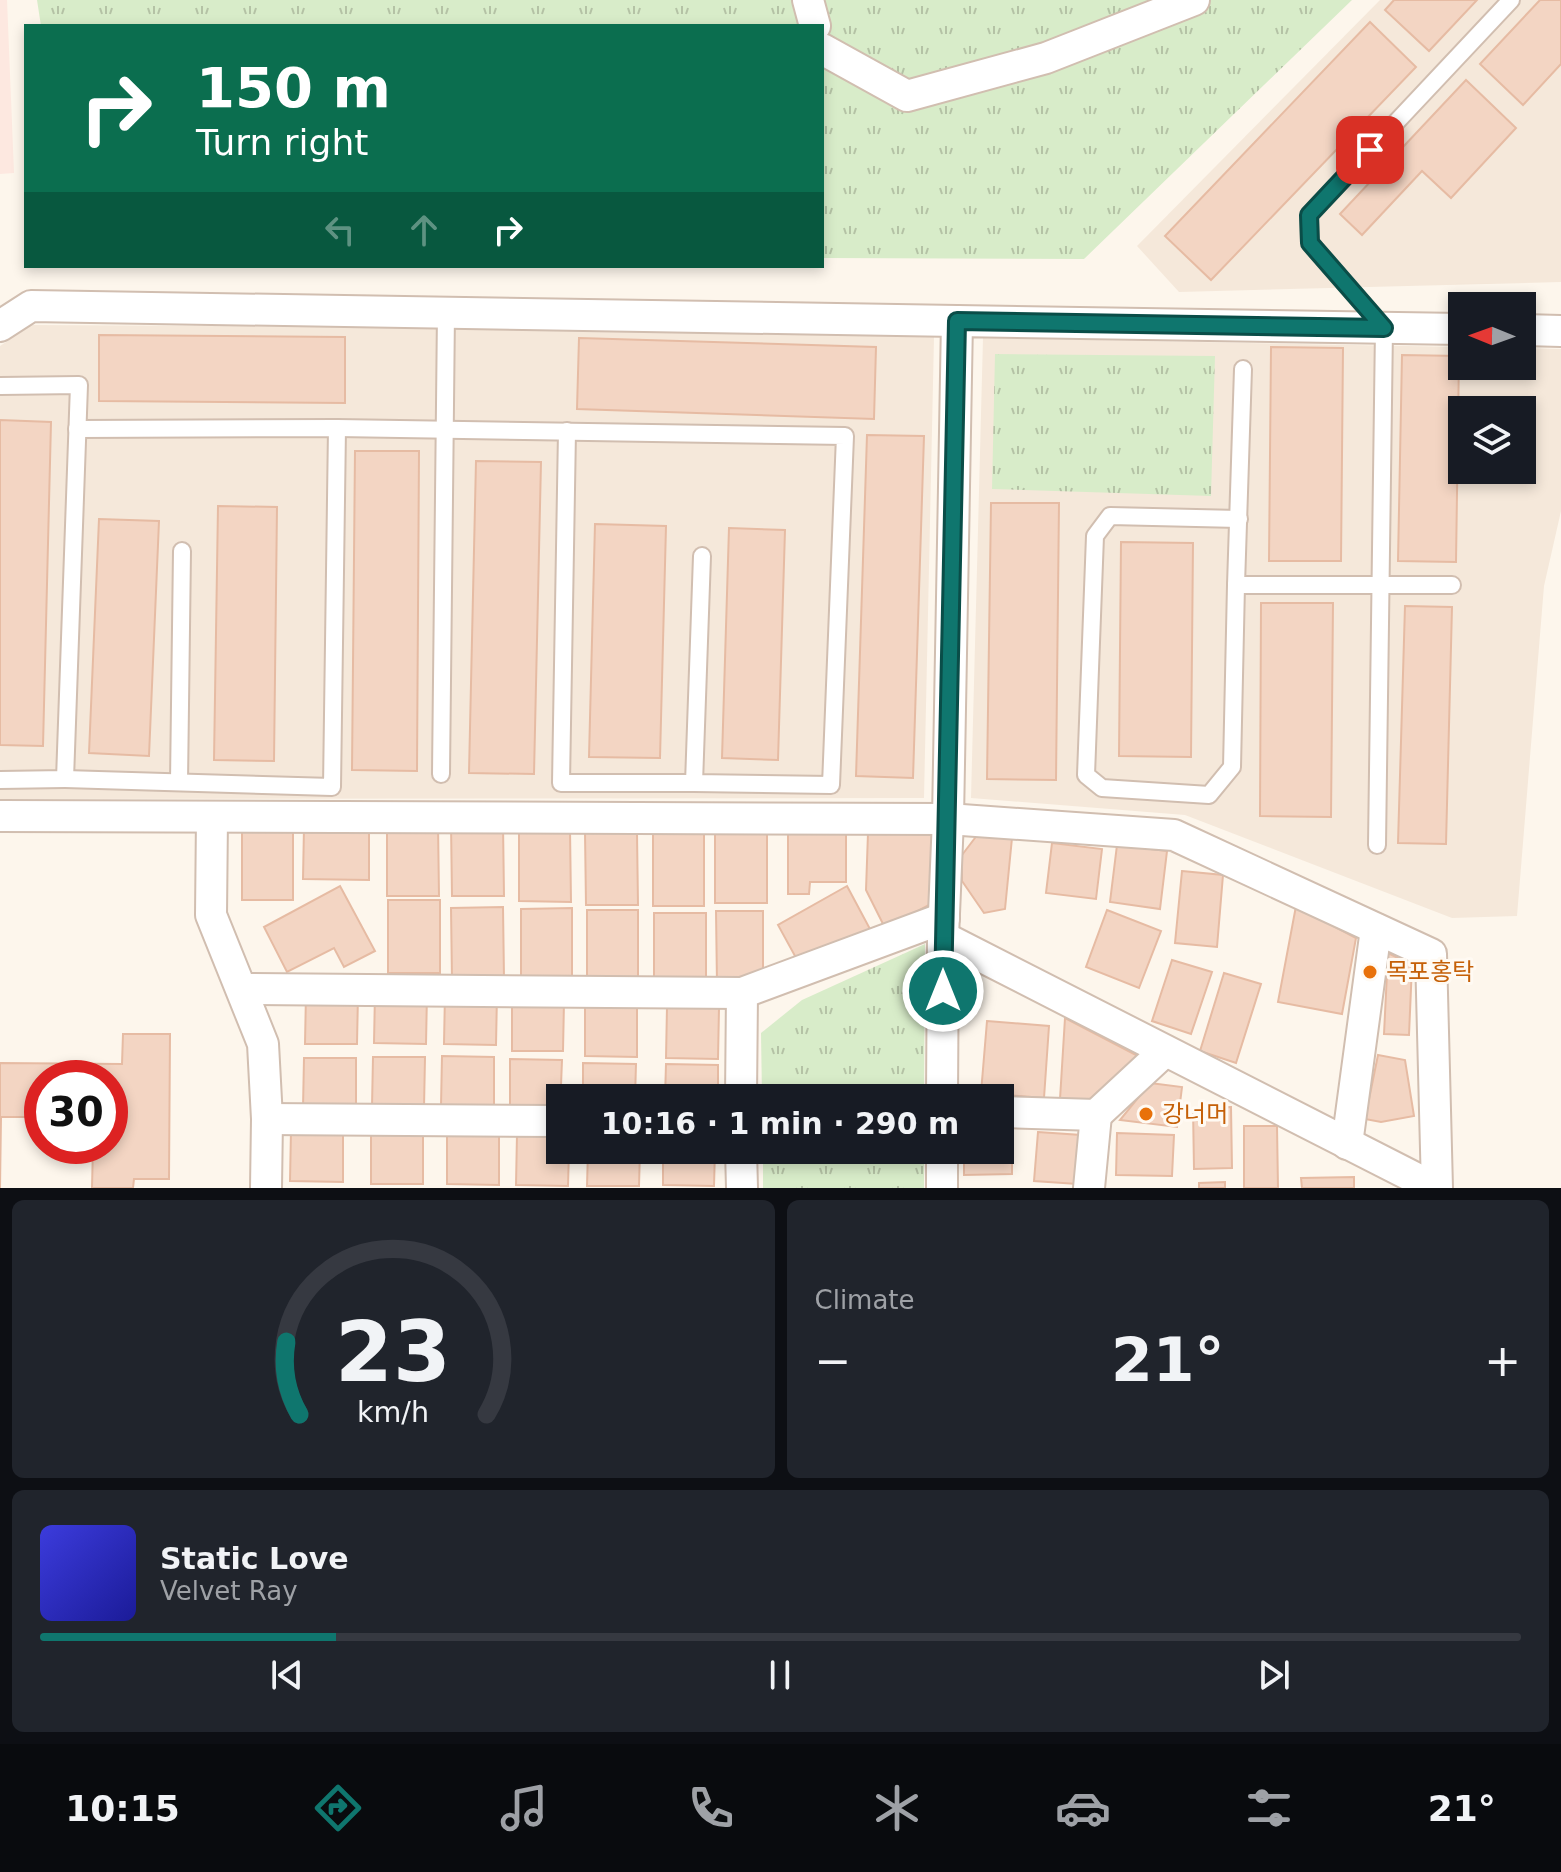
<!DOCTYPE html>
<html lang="en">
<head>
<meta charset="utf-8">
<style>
  body { margin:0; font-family:"DejaVu Sans","Noto Sans KR",sans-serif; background:#20242c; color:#f1f3f6; height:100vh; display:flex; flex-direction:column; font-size:30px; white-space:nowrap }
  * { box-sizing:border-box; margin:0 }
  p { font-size:26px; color:#9ea1a6 }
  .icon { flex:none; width:44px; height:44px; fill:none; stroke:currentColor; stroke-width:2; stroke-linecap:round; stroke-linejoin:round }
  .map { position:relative; height:1188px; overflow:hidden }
  .sheet { display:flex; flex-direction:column; gap:12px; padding:12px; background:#0d0f14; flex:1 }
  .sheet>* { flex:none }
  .top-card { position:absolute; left:24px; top:24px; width:800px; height:244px; border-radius:0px; box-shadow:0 4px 12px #0003; background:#0b6e4f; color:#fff; overflow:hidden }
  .needle { width:52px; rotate:271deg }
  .tools { position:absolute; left:1448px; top:292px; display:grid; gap:16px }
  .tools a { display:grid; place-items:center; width:88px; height:88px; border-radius:0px; background:#171b24; box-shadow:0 4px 12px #0003; font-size:40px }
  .speed { position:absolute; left:24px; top:1060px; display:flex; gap:16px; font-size:40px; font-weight:700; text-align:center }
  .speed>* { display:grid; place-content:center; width:104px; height:104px; border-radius:50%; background:#171b24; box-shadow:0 4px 12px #0003; line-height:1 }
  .speed .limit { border:12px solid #d22; background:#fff; color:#111 }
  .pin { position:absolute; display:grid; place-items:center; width:68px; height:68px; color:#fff; margin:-34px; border-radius:16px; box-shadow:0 4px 12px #0006 }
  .me { position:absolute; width:88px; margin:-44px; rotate:0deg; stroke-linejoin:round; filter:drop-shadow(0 0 6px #0008) }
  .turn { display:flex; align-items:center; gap:28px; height:168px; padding:0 40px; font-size:36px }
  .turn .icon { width:104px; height:104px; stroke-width:2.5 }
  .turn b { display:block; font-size:56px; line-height:68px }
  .lanes { display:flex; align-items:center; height:76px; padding:0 40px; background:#0003; justify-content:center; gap:40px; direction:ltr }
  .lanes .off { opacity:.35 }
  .big { font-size:60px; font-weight:800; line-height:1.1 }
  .sheet .widget { flex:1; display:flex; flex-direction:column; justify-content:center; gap:12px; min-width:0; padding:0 28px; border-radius:12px; background:#20242c }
  .sheet .dial { align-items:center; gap:0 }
  .dial svg { height:208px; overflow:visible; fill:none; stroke:#363941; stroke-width:7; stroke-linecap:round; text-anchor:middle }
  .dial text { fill:#f1f3f6; stroke:none }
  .song { display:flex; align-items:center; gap:24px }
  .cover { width:96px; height:96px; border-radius:12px; background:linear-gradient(135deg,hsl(240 70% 55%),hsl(240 70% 35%)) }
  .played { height:8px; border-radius:4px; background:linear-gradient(90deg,#0f766e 20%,#363941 20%) }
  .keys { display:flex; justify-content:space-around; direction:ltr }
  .heat { display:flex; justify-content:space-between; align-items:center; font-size:44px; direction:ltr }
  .sheet .tiles { flex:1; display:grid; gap:12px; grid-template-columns:1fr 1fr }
  .widget:last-child { grid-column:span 2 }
  .trip { position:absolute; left:546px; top:1084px; width:468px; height:80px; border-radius:0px; background:#171b24; box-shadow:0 4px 12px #0003; font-weight:800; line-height:80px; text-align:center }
  .dock { display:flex; height:128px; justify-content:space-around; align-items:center; background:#090b0e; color:#9ea1a6 }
  .dock .icon { width:56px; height:56px }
  .dock .on { color:#0f766e }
  .dock b { font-size:36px; color:#f1f3f6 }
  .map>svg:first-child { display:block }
  .residential { fill:#f5e8da; fill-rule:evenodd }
  .commercial { fill:#fde8e0 }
  .grass { fill:url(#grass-tufts) }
  .building { fill:#f3d5c3; stroke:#e6bba3; stroke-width:2 }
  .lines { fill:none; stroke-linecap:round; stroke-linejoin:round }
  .lane-casing { stroke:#d1beb0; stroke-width:20 }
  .street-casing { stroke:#d1beb0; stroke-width:34 }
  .lane { stroke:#fff; stroke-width:16 }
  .street { stroke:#fff; stroke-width:30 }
  .route-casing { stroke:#0a4d48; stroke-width:20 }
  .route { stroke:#0f766e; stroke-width:14 }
  .food-dot { fill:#e8710a; stroke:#fffaf3; stroke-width:3 }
  .labels { text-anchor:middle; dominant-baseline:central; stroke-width:6; stroke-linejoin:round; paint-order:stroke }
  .food-label { font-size:24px; fill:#c56008; stroke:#fffaf3; text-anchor:start }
</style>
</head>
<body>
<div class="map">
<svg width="1561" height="1188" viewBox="0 0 1561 1188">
  <defs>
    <pattern id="grass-tufts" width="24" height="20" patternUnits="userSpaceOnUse" patternTransform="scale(2)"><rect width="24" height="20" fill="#d8ecc9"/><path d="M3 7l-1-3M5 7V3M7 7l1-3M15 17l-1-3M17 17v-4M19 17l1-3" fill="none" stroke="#b4c2a5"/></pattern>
  </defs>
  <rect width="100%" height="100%" fill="#fdf6ec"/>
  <!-- residential -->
  <g class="residential">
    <polygon points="1380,0 1561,0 1561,282 1179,292 1137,246"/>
    <polygon points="32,325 382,327 934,337 924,798 0,799 0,346"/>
    <path d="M983 338 1462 347V366H1522V348L1561 349V511L1544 586 1517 916 1452 918 1185 815 971 798ZM1462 410H1522V470H1462Z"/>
  </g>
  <!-- commercial -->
  <polygon class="commercial" points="0,0 7,0 14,173 0,174"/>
  <!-- grass -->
  <g class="grass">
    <polygon points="37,0 1352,0 1084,259 822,258 822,26 41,26"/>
    <polygon points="995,354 1215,356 1211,496 992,489"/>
    <polygon points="925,944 924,1098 762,1098 761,1033 802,1000"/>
    <rect x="763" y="1150" width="161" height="38"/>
  </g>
  <!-- building -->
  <g class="building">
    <polygon points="1394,0 1477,0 1429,51 1385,10"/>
    <polygon points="1540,0 1561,0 1561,64 1523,105 1480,64"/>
    <polygon points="1370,22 1416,67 1211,280 1165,236"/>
    <polygon points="1466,80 1516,128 1451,198 1422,171 1362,235 1340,214"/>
    <polygon points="99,335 345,337 345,403 99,401"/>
    <polygon points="579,338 876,347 874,419 577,409"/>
    <polygon points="1271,347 1343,348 1341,561 1269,561"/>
    <polygon points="1402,355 1459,356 1456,562 1398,561"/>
    <polygon points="0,420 51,422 43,746 0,745"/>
    <polygon points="867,435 924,436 913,778 856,776"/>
    <polygon points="355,451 419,451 417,771 352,770"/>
    <polygon points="476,461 541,462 534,774 469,773"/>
    <polygon points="991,503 1059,503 1056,780 987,779"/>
    <polygon points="218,506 277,507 274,761 214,760"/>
    <polygon points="99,519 159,521 149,756 89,753"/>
    <polygon points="595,524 666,526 660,758 589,757"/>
    <polygon points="729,528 785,530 778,760 722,758"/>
    <polygon points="1121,542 1193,543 1191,757 1119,756"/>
    <polygon points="1261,603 1333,603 1331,817 1260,816"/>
    <polygon points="1405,606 1452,607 1446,844 1398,843"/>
    <polygon points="387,823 438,823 439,896 387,896"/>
    <polygon points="451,824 503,824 504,896 452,896"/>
    <rect x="242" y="827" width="51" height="73"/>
    <polygon points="304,827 369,828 369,880 303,879"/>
    <polygon points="519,829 570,829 571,902 519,901"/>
    <polygon points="767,830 767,903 715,903 715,831"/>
    <polygon points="788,830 846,831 846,882 810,882 809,894 788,894"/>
    <polygon points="585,832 637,833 638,905 586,905"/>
    <polygon points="868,833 936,835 933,903 885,928 866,890"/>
    <rect x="653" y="834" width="51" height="72"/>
    <polygon points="978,834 1012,838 1005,909 984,913 962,881 962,855"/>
    <polygon points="1052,843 1102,849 1096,899 1046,893"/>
    <polygon points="1117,845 1167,851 1160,909 1110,902"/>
    <polygon points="1182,871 1223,875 1217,947 1175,943"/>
    <polygon points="340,886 375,951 344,967 334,948 287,972 264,927"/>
    <polygon points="847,886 870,929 801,967 778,925"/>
    <rect x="388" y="900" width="52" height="73"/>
    <polygon points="1296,906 1356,938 1342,1014 1278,1002"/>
    <polygon points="503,907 504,979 452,980 451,908"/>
    <polygon points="572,908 572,981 521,981 521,909"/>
    <rect x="587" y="910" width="51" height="73"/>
    <polygon points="1107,910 1161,931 1139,988 1086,967"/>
    <polygon points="716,911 763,911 763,983 717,984"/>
    <rect x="654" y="913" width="52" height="72"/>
    <polygon points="1388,953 1412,965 1409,1035 1384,1034"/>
    <polygon points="1172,960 1212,972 1191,1034 1152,1021"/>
    <polygon points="1224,973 1261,984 1236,1063 1200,1051"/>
    <polygon points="306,993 358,994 357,1044 305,1044"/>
    <polygon points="375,993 427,993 426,1044 374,1043"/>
    <polygon points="445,993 497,994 496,1045 444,1044"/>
    <polygon points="512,1000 564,1001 563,1051 512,1051"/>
    <polygon points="585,1006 637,1006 637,1057 585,1056"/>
    <polygon points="667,1007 719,1008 718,1059 666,1058"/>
    <polygon points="1065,1018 1138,1056 1088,1101 1060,1099"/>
    <polygon points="987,1021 1049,1026 1044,1098 981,1093"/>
    <polygon points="123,1034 170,1034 169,1179 134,1179 133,1188 92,1188 93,1146 110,1146 110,1078 42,1078 42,1117 1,1117 0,1188 0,1063 122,1064"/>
    <polygon points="1378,1055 1405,1060 1414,1116 1381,1122 1365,1119"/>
    <polygon points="442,1056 494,1057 494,1107 441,1106"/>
    <polygon points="373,1057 425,1057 424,1108 372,1107"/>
    <polygon points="304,1058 356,1058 356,1109 303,1108"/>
    <polygon points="510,1059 562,1060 560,1111 510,1110"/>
    <polygon points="583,1063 636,1064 635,1098 583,1098"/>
    <polygon points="666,1064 718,1065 718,1098 665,1098"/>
    <polygon points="1150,1083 1182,1087 1177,1127 1120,1120"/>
    <polygon points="1231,1107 1232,1168 1194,1169 1193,1108"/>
    <polygon points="1244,1126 1277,1126 1278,1188 1244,1188"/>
    <polygon points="1000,1127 1012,1127 1012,1174 964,1175 964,1150 1000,1150"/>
    <polygon points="291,1130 343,1131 343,1182 290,1181"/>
    <polygon points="1038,1132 1081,1135 1077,1184 1034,1181"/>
    <polygon points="371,1133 423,1134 423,1184 371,1184"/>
    <polygon points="1117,1133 1174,1135 1172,1176 1116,1175"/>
    <polygon points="447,1134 499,1135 499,1185 447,1184"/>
    <polygon points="517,1134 560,1135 560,1150 569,1150 568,1186 516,1185"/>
    <polygon points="588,1150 640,1150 639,1186 587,1186"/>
    <polygon points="663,1150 715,1150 714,1186 663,1185"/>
    <polygon points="1354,1177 1354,1188 1302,1188 1301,1178"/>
    <polygon points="1225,1182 1225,1188 1199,1188 1199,1183"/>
  </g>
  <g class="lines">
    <!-- lane casing -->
    <g class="lane-casing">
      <g id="lane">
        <polyline points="1243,369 1236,585 1452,585"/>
        <polyline points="0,386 79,385 65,779 0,780"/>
        <polyline points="337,428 845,436 831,785 694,783 702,556"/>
        <polyline points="567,431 561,783 694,783"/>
        <polyline points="1236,585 1232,767 1209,795 1102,788 1086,775 1095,536 1110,516 1239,519"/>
        <polyline points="441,774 446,312"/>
        <polyline points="65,779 332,787 337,428 77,429"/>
        <polyline points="179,782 182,551"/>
        <polyline points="1377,845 1384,328 1310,243 1309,215 1511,0"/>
      </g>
    </g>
    <!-- street casing -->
    <g class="street-casing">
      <g id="street">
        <polyline points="808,0 815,26"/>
        <polyline points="822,49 907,96 1046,58 1194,0"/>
        <polyline points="0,326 31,306 957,321"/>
        <polyline points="1522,330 1561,331"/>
        <polyline points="0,816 948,819 1174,835 1431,954 1437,1188"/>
        <polyline points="212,817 211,915 263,1044 267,1119 266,1188"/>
        <polyline points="943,937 948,819 957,321 1462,329"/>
        <polyline points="242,989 742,993"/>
        <polyline points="741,1098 742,993 944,918"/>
        <polyline points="942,1098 943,937 1435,1188"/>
        <polyline points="1000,1112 1096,1115 1089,1188"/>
        <polyline points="1096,1115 1165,1051"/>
        <polyline points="267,1119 560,1121"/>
        <polyline points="1347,1144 1376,929"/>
        <polyline points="741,1150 742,1188"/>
        <polyline points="942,1188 942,1150"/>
      </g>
    </g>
    <!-- lane -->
    <use href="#lane" class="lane"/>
    <!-- street -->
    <use href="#street" class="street"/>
  </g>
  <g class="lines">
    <!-- route casing -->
    <g class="route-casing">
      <polyline id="route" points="943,991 957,321 1384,328 1310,243 1309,215 1370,150"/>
    </g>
    <!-- route -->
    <use href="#route" class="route"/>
  </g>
  <!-- markers -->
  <g class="food-dot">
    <circle cx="1370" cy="972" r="8"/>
    <circle cx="1146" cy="1114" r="8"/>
  </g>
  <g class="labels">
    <!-- food labels -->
    <g class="food-label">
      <text x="1386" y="972">목포홍탁</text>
      <text x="1162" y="1114">강너머</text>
    </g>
  </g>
</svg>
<div class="tools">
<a><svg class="needle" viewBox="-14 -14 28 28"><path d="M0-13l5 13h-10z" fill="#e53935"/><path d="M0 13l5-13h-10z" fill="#9ea1a6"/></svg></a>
<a><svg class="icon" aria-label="layers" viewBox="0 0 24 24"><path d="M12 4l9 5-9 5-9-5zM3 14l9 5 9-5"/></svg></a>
</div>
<div class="speed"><div class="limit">30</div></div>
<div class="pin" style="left:1370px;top:150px;background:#d93025"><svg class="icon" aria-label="arrive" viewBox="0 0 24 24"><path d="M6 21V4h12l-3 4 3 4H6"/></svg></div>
<svg class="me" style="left:943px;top:991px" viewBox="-20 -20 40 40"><circle r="17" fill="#0f766e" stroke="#fff" stroke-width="3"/><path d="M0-11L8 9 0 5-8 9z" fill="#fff"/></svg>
<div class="trip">10:16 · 1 min · 290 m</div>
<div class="top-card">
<div class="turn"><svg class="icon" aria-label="right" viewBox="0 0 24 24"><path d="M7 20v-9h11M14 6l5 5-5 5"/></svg><div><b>150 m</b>Turn right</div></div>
<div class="lanes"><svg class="icon off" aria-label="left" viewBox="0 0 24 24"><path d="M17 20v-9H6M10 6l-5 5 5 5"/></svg><svg class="icon off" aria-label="ahead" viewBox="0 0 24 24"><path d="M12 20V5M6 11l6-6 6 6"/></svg><svg class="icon" aria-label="right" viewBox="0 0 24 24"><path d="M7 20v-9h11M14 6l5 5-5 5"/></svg></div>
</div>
</div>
<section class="sheet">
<div class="tiles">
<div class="widget dial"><svg viewBox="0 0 100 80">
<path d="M14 69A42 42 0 1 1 86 69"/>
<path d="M14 69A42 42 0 0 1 9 41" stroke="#0f766e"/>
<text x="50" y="56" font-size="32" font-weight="700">23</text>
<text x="50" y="72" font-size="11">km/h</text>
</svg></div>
<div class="widget"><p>Climate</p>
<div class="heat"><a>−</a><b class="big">21°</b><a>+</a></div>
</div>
<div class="widget">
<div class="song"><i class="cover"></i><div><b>Static Love</b><p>Velvet Ray</p></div></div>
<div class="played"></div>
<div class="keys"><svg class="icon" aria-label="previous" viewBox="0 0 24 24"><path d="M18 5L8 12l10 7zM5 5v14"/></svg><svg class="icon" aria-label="pause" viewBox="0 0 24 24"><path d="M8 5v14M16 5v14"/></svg><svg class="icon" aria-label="next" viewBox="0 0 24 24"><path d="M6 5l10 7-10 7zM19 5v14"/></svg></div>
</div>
</div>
</section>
<nav class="dock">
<b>10:15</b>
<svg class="icon on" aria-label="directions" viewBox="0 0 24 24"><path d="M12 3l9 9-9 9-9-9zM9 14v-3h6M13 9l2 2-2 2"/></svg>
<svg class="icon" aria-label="music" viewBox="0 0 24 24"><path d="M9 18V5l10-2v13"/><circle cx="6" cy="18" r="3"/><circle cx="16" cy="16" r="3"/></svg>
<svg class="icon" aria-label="phone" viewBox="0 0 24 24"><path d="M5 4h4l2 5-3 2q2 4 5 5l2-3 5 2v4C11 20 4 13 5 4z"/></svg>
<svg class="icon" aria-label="climate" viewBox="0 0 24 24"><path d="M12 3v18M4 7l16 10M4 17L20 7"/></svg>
<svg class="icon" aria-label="car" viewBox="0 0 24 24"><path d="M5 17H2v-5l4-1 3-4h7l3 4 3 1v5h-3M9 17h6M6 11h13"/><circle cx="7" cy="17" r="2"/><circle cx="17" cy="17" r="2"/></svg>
<svg class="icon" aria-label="filters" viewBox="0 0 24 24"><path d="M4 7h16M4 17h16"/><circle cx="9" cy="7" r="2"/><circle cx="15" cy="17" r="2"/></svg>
<b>21°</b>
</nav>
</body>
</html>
